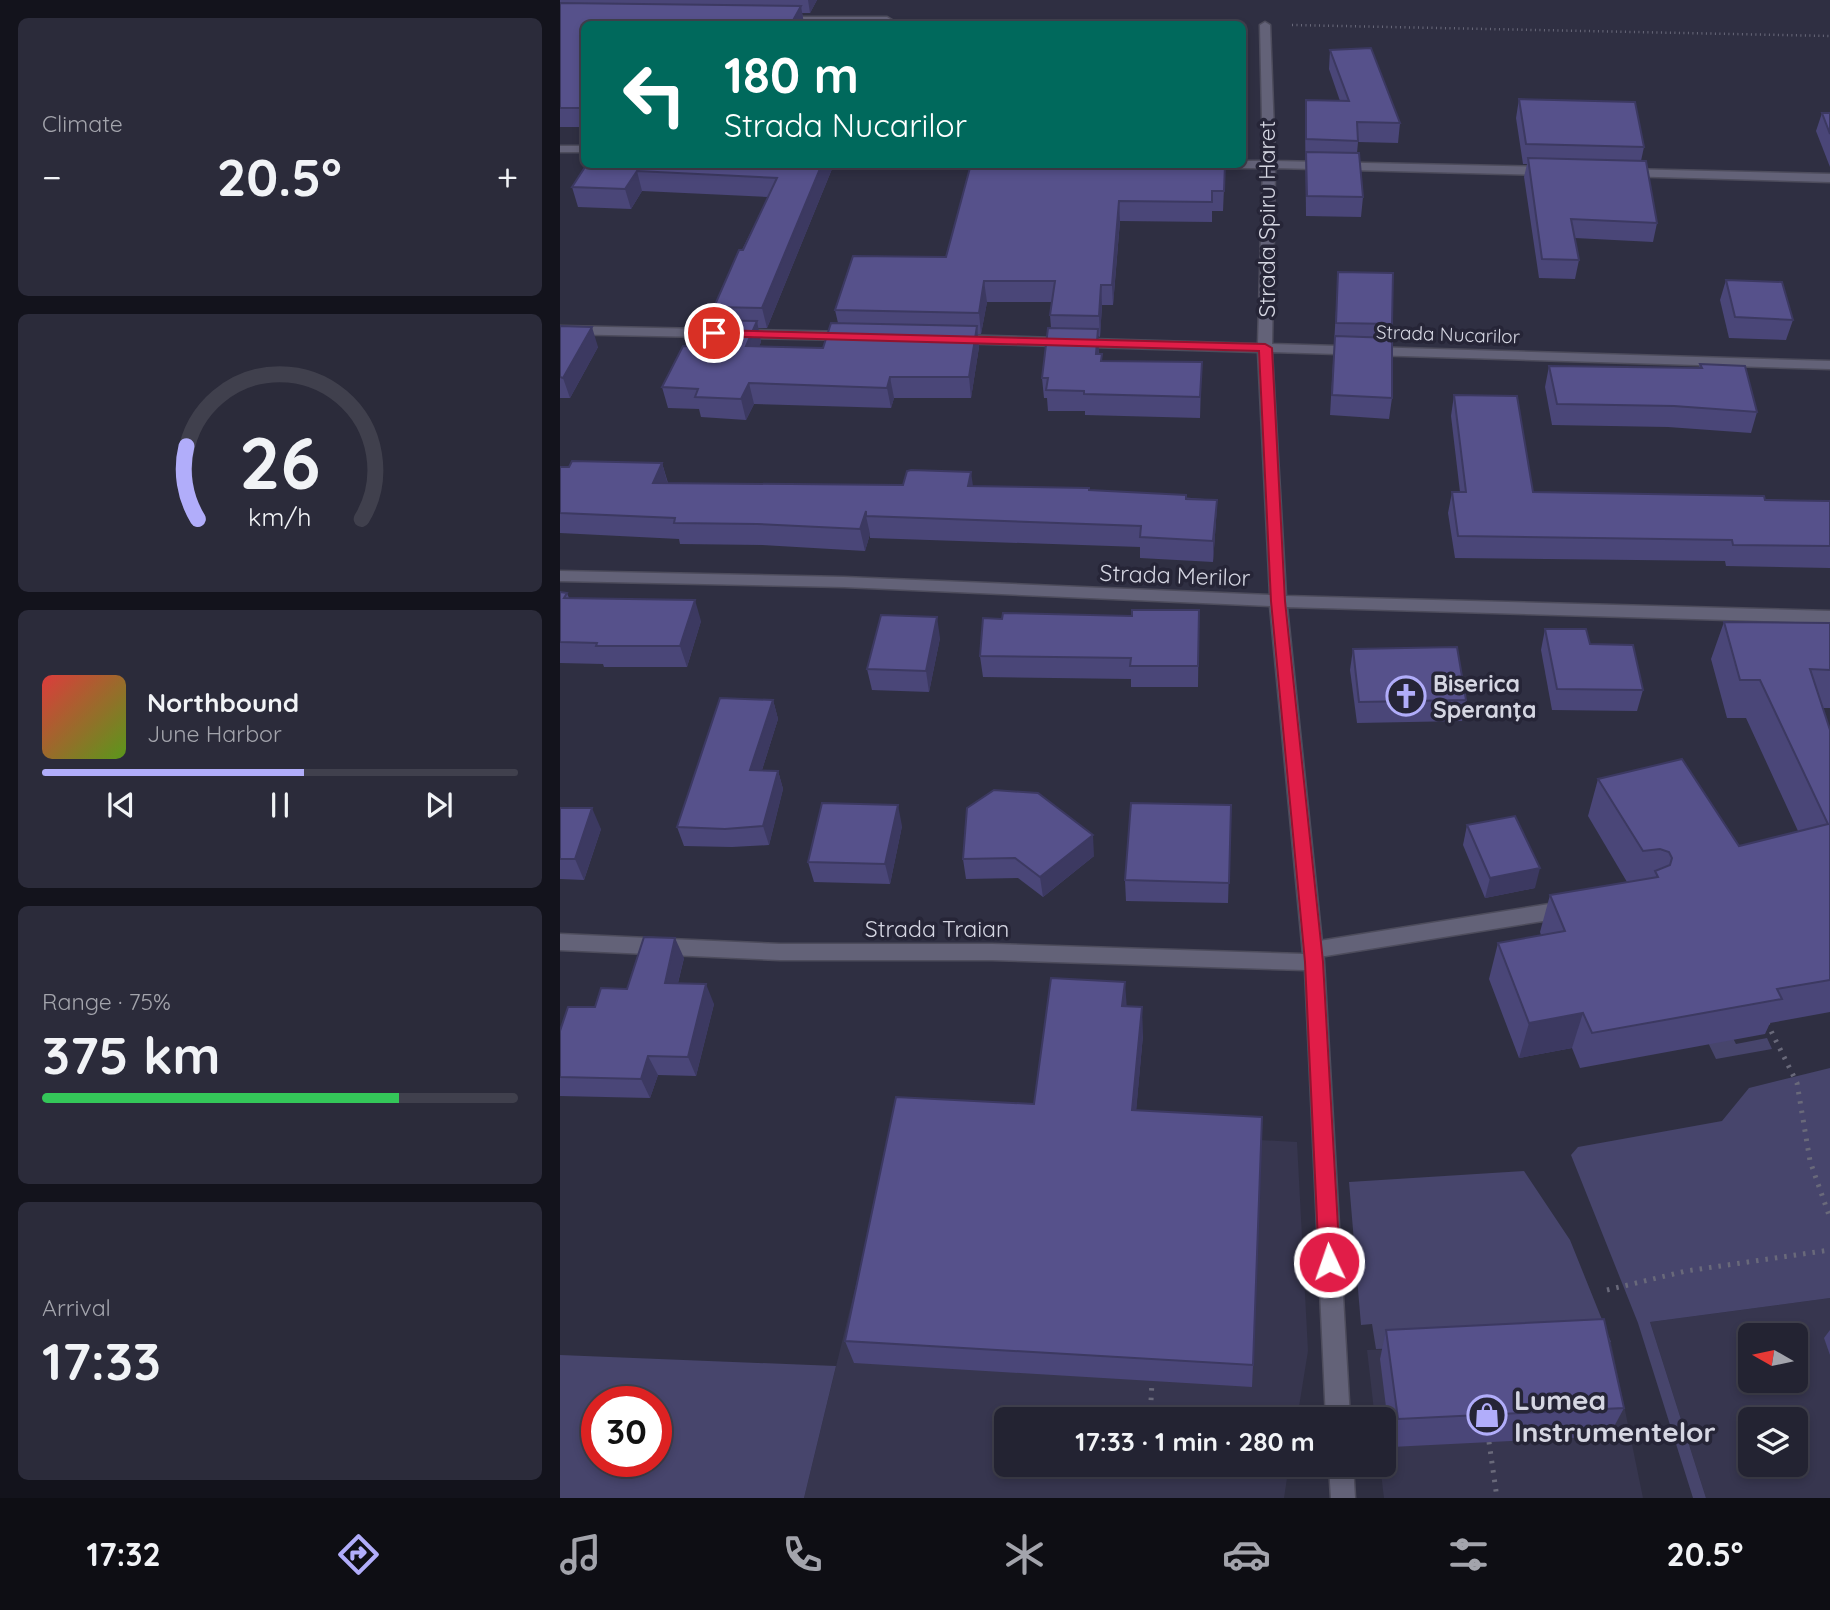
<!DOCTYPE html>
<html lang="en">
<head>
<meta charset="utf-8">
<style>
  body { margin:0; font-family:Quicksand,sans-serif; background:#2b2b3a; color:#f1f3f6; height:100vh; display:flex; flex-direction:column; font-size:26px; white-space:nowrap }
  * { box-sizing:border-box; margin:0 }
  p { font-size:23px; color:#a3a4ac }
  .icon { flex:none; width:38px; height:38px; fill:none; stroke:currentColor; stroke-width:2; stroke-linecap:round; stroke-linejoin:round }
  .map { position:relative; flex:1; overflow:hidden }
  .details { display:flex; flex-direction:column; gap:18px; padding:18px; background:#13131c; width:560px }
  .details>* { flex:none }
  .banner { position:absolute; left:21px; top:21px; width:665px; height:147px; border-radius:10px; box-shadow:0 4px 10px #0003,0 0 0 2px #40404d; background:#00695c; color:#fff; overflow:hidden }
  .needle { width:46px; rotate:279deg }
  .controls { position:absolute; left:1178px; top:1323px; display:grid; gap:14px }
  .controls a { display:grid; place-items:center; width:70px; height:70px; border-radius:10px; background:#232332; box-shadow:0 4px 10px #0003,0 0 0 2px #40404d; font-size:35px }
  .speed { position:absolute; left:21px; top:1386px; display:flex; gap:14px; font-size:35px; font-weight:700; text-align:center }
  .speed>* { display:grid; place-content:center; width:91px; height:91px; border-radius:50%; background:#232332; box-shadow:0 4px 10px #0003,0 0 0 2px #40404d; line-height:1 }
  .speed .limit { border:10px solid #d22; background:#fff; color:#111 }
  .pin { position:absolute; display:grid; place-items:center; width:60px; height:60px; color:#fff; margin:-30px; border:4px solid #fff; border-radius:50%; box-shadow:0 2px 7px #0007 }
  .me { position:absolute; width:77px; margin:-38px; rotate:357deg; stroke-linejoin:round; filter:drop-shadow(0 0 5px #0008) }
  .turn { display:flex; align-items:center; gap:24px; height:147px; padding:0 28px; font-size:32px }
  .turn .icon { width:91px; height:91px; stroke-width:2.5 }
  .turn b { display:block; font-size:49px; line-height:60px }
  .big { font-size:52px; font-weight:800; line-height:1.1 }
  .details .card { flex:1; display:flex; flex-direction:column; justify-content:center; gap:10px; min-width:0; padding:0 24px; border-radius:10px; background:#2b2b3a }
  .details .dial { align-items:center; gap:0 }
  .dial svg { height:182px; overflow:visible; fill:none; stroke:#40404d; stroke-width:7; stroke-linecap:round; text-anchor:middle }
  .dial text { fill:#f1f3f6; stroke:none }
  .song { display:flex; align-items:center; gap:21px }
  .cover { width:84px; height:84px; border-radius:10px; background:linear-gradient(135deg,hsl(0 70% 55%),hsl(90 70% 35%)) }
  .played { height:7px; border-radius:4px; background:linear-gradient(90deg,#b1adfa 55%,#40404d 55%) }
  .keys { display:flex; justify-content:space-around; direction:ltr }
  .heat { display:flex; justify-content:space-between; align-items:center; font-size:38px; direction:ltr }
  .charge { height:10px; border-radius:5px; background:linear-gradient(90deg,#34c759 75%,#40404d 0) }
  .trip { position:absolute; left:434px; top:1407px; width:402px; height:70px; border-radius:10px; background:#232332; box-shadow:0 4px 10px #0003,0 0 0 2px #40404d; font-weight:800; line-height:70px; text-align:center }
  .tab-bar { display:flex; height:112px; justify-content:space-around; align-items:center; background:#0e0e14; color:#a3a4ac }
  .tab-bar .icon { width:49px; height:49px }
  .tab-bar .on { color:#b1adfa }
  .tab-bar b { font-size:32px; color:#f1f3f6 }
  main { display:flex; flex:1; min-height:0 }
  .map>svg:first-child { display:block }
  .built { fill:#37364f; fill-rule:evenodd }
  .green { fill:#47456c; fill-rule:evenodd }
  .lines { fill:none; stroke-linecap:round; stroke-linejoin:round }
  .lane-casing { stroke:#4d4c5c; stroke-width:3 }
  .street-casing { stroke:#4d4c5c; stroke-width:3 }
  .path-far1 { stroke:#69697a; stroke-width:2.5; stroke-dasharray:1 3.5; stroke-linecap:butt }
  .path { stroke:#69697a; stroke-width:5; stroke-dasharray:2.5 7; stroke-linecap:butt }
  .lane { fill:#636278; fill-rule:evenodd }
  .street { fill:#636278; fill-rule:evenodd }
  .wall { fill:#4a4678 }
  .shaded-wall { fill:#3c3961 }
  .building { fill:#56518b; stroke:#3c3961; stroke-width:2 }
  .route { fill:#e11d48; stroke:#92132f; stroke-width:2 }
  .labels { text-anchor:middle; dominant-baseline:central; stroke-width:7; stroke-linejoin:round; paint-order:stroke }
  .far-street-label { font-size:19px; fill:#d5d6e2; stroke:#262537 }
  .street-label { font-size:23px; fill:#d5d6e2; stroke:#262537 }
  .poi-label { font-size:23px; font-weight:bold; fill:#d5d6e2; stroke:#262537; text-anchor:start }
  .near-poi-label { font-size:28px; font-weight:bold; fill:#d5d6e2; stroke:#262537; text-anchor:start }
</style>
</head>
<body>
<main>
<section class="details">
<div class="card"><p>Climate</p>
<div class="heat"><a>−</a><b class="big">20.5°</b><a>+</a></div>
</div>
<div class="card dial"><svg viewBox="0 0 100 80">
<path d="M14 69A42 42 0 1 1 86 69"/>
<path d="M14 69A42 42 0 0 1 9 37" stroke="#b1adfa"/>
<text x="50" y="56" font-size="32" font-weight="700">26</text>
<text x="50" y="72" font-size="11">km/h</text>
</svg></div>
<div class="card">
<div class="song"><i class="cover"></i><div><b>Northbound</b><p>June Harbor</p></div></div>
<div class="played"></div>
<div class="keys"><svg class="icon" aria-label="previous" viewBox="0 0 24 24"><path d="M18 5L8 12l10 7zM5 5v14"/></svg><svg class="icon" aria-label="pause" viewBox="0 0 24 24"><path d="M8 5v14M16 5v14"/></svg><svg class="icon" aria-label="next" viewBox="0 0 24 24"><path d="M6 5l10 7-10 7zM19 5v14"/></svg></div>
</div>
<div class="card"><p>Range · 75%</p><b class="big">375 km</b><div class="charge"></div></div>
<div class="card"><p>Arrival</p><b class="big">17:33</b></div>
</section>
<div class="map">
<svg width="1270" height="1498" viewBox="0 0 1270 1498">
  <rect width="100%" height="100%" fill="#2f2f42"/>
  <!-- built -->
  <g class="built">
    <polygon points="336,1120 737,1142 748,1351 737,1419 446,1419 446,1465 729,1465 724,1498 244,1498"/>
    <path d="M1270 1298V1498H1146L1090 1322ZM1190 1335H1236V1381H1190ZM1190 1419H1236V1465H1190Z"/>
    <polygon points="1051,1342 1083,1498 824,1498 820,1465 824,1465 824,1419 815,1419 807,1350"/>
  </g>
  <!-- green -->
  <g class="green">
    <polygon points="1164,1021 1176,1044 1207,1038 1212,1049 1156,1059 1140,1026"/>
    <polygon points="1270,1068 1270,1298 1090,1322 1146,1498 1133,1498 1078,1323 1011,1155 1018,1147 1162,1121 1189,1088"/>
    <polygon points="964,1171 1010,1240 1051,1342 816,1349 812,1324 801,1325 789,1182"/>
    <path d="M0 1355 276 1366 244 1498H0ZM37 1402H96V1461H37Z"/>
  </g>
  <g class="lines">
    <!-- lane casing -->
    <g class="lane-casing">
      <polygon id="lane" points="1008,901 1015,904 1018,909 1015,914 1008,917 753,958 746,956 743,950 746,944 753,942"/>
    </g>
    <!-- street casing -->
    <g class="street-casing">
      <g id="street">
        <polygon points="218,17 327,17 332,20 327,23 222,22 218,21"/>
        <polygon points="705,22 710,25 715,161 987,167 993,171 987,175 715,168 712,344 1270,361 1270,369 712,352 726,596 1270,611 1270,623 727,607 764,962 790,1419 766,1419 745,970 432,960 220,960 0,950 0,934 220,944 432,944 743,954 710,606 284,587 0,581 0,571 284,577 710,595 698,352 395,343 388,339 395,335 698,344 703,168 674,168 668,164 682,164 682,161 703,161 700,25"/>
        <rect x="0" y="146" width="24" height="6"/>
        <polygon points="1067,169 1270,174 1270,182 1063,176 1063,170"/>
        <polygon points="0,326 290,332 297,336 290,340 0,334"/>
        <polygon points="769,1465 793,1465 795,1498 771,1498"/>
      </g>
    </g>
    <!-- path-far1 -->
    <g class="path-far1">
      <polyline points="355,21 672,24"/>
      <polyline points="732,25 1270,36"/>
    </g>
    <!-- path -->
    <g class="path">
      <polyline points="1207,1023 1237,1083 1250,1161 1270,1218"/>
      <polyline points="1047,1290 1126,1271 1270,1250"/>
      <polyline points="590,1419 592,1382"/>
      <polyline points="929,1442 937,1498"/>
    </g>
    <!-- lane -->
    <use href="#lane" class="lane"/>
    <!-- street -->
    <use href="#street" class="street"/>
  </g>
  <!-- wall -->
  <g class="wall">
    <polygon points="0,0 257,0 250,13 242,13 244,24 24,24 24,127 0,127"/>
    <polygon points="770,50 840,123 838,143 798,142 797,153 803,197 801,217 746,216 745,119 746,100 780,101 769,69"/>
    <polygon points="959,99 1084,147 1081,161 1097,223 1093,242 1015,238 1019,260 1015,279 979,278 964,177 967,164 963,164 956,118"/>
    <polygon points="1262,113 1270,113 1270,167 1256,131"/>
    <polygon points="27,164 274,164 207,328 198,328 201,342 199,346 263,348 278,323 275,310 386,257 665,164 663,211 652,211 652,222 560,221 553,305 542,305 540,337 538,336 539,354 542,361 641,383 640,418 525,415 525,411 488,411 487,398 484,398 482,378 491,328 490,315 492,302 427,302 421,334 418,334 419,347 411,398 334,398 331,408 194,404 186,420 141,417 139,409 108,408 102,387 136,347 157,320 154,307 208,197 82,191 71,209 18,207 12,187"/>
    <polygon points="1166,280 1233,320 1226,340 1169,338 1160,300"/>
    <polygon points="777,292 832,324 831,338 832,398 829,419 770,415"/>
    <polygon points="0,326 38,347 10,398 0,398"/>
    <polygon points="1140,364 1197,412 1191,433 1108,427 992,425 985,387 989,366 1139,368"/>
    <polygon points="894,395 973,492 1270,501 1270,568 1166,566 1165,561 895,558 888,513 892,492 900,492 891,416"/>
    <polygon points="102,463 108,483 413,486 530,490 657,500 656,521 653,562 580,558 580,547 310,538 310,534 305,551 202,545 120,544 119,539 0,533 0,467"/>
    <polygon points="0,592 7,593 9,598 141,621 127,667 44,667 43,664 0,663"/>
    <polygon points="639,610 638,687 571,687 571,679 423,677 420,656 442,619 572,616"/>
    <polygon points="1164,622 1270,623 1270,708 1263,708 1270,730 1270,1012 1210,1023 1205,1034 1020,1068 1012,1048 959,1058 929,979 938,943 981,935 980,932 990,895 1067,882 1028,816 1038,779 1179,846 1238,831 1186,718 1167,718 1151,659"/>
    <polygon points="985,629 1030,644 1083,690 1077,711 992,710 981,650"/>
    <polygon points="380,638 369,692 312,690 307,669"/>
    <polygon points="793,649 906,700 902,721 797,723 790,670"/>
    <polygon points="213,700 218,719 202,770 218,771 223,789 209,845 172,847 124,846 117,827"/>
    <polygon points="671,805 668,903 566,901 565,880"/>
    <polygon points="0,808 41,829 24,880 0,879"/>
    <polygon points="907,825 975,888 925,898 903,845"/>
    <polygon points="342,826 330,884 254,882 248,862"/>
    <polygon points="534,856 483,897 458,878 406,879 403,859"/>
    <polygon points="124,958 118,983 154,1004 136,1076 98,1075 90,1098 0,1096 0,1031 35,1007"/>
    <polygon points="567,1007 583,1035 576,1110 693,1365 692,1387 294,1363 285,1341 474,1104"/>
    <polygon points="826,1330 1064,1408 1049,1436 831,1447 820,1359"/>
    <polygon points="1270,1330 1270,1355 1264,1338"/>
  </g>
  <!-- shaded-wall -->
  <g class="shaded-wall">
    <polygon points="248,0 257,0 250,13"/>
    <polygon points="241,6 244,24 231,24"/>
    <polygon points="262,164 274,164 207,328 202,308"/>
    <polygon points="77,171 82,191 71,209 65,189"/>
    <polygon points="559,201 560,221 553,305 552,285"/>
    <polygon points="424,281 427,302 421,334 419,313"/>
    <polygon points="541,285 542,305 540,337 539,316"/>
    <polygon points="197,321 201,342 191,367 186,346"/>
    <polygon points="417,326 419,347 411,398 409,377"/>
    <polygon points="32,327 38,347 10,398 3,378"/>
    <polygon points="538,329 539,350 537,375 536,354"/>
    <polygon points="330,377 334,398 331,408 327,388"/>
    <polygon points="189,383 194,404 186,420 181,399"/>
    <polygon points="102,463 108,485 93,483"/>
    <polygon points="411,472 414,493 408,486"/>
    <polygon points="657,500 656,521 653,562 653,541"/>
    <polygon points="306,511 306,516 310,534 305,551 300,529"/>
    <polygon points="135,600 141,621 127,667 120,646"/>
    <polygon points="377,617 380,638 369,692 366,671"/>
    <polygon points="213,700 218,719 196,789 190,770"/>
    <polygon points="218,771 223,789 209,845 203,826"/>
    <polygon points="338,805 342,826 330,884 325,864"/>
    <polygon points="32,808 41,829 24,880 15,859"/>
    <polygon points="533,835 534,856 483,897 480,877"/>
    <polygon points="980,868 975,888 925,898 930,878"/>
    <polygon points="115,938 124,958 113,1002 105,983"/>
    <polygon points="565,982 567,1010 562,1006"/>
    <polygon points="146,984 154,1004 136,1076 128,1057"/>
    <polygon points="582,1007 583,1035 574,1136 572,1110"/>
    <polygon points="1023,1013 1012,1048 959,1058 969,1023"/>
    <polygon points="88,1056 98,1075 90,1098 81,1079"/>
  </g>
  <!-- building -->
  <g class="building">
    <polygon points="0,3 241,6 231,24 24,24 24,108 0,108"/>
    <polygon points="811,48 840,123 797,122 798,141 746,139 746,100 789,101 770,50"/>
    <polygon points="959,99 1075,102 1084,147 966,144"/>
    <polygon points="1262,113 1270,113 1270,134"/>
    <polygon points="746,152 799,153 803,197 747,196"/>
    <polygon points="968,158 1086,161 1097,223 1011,219 1019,260 982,259"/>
    <polygon points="27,164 262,164 202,308 154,307 179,250 183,250 217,178 77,171 65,189 12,187"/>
    <polygon points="411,164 665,164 664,191 652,191 652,202 559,201 552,285 541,285 539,316 490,315 495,281 424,281 419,313 275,310 293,256 386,257"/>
    <polygon points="778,272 833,273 832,324 776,323"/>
    <polygon points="1166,280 1222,282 1233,320 1175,317"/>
    <polygon points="148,320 197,321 186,346 263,348 271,323 417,326 409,377 330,377 327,388 189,383 181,399 135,397 138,389 102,387 123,346 136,347"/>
    <polygon points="0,326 32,327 3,378 0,377"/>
    <polygon points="488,328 538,329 536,354 542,354 541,361 642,362 640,397 524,394 524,391 486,390 488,378 482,378"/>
    <polygon points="775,336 832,338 832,398 772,395"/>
    <polygon points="1140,364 1185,366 1197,412 1114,406 997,404 989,366 1142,368"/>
    <polygon points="894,395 957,396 973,492 1204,496 1205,500 1270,501 1270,546 1173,545 1172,540 898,536 892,492 906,492"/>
    <polygon points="12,461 102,463 93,483 343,485 347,471 351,470 411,472 408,486 529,488 529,490 626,495 626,499 657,500 653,541 580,537 581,526 306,516 306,511 300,529 197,524 114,523 115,518 0,513 0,467 9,467"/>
    <polygon points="0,592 7,593 4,598 135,600 120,646 36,646 37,643 0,642"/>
    <polygon points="572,610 639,610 638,666 570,666 571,658 420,656 423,618 442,619 443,613 572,616"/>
    <polygon points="321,615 377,617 366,671 307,669"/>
    <polygon points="1164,622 1270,623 1270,670 1250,669 1270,730 1270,980 1217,989 1222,999 1032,1033 1023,1013 969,1023 938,943 1005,931 990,895 1098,877 1095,871 1110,865 1112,858 1109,852 1100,849 1083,851 1038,779 1122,759 1179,846 1268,824 1200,680 1180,680"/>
    <polygon points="985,629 1026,629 1030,644 1073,645 1083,690 997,689"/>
    <polygon points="897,647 906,700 799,702 793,649"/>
    <polygon points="160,698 213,700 190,770 218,771 203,826 165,829 117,827"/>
    <polygon points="434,790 478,793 533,835 480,877 455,858 403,859 407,808"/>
    <polygon points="262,803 338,805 325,864 248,862"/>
    <polygon points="571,803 671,805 669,883 565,880"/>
    <polygon points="0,808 32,808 15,859 0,859"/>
    <polygon points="955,816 980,868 930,878 907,825"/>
    <polygon points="84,937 115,938 105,983 146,984 128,1057 88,1056 81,1079 0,1077 0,1031 8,1007 35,1007 41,988 67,989"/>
    <polygon points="491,978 565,982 562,1006 582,1007 572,1110 702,1117 693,1365 285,1341 336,1097 474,1104"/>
    <polygon points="1044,1319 1064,1408 838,1419 826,1330"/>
  </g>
  <!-- route -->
  <polygon class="route" points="154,330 705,344 712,348 725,601 763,962 780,1262 777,1268 769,1271 762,1268 759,1262 745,962 711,601 699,351 150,336 150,331"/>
  <!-- icons -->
  <defs>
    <g id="church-ring" transform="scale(2.0125)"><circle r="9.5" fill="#262537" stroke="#b1adfa" stroke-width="1.5"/><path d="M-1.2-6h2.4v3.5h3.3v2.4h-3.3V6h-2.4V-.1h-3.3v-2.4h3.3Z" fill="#b1adfa"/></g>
    <g id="shop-ring" transform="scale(2.0125)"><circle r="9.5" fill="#262537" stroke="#b1adfa" stroke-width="1.5"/><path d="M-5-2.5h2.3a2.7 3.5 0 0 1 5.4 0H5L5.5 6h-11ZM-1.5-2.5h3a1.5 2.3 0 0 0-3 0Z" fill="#b1adfa"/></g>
  </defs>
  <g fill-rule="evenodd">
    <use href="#church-ring" x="846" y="696"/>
    <use href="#shop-ring" x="927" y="1415"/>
  </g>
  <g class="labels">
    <!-- far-street labels -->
    <g class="far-street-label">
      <text transform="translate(888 334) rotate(2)">Strada Nucarilor</text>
    </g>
    <!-- street labels -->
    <g class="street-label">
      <text transform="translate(706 219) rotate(-90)">Strada Spiru Haret</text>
      <text transform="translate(615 575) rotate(2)">Strada Merilor</text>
      <text x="377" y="928">Strada Traian</text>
    </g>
    <!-- poi labels -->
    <g class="poi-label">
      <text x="873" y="683">Biserica<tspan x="873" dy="26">Speranţa</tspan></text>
    </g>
    <!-- near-poi labels -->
    <g class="near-poi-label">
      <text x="954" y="1399">Lumea<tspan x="954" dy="32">Instrumentelor</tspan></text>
    </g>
  </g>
</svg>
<div class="controls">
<a><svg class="needle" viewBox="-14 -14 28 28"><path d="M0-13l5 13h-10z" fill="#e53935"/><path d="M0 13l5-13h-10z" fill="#a3a4ac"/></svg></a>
<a><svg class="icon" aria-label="layers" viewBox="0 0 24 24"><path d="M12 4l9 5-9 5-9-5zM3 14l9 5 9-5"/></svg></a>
</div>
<div class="speed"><div class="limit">30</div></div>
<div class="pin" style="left:154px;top:333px;background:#d93025"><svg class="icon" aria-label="arrive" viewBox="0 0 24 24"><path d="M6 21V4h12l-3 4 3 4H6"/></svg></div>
<svg class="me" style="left:769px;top:1262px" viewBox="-20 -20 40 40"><circle r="17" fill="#e11d48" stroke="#fff" stroke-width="3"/><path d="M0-11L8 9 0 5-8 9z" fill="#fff"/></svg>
<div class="trip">17:33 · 1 min · 280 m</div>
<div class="banner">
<div class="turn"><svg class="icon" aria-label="left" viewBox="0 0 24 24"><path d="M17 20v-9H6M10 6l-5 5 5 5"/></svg><div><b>180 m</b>Strada Nucarilor</div></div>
</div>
</div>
</main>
<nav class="tab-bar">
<b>17:32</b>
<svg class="icon on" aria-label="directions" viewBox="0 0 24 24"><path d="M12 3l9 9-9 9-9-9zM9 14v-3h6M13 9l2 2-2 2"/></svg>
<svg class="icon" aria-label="music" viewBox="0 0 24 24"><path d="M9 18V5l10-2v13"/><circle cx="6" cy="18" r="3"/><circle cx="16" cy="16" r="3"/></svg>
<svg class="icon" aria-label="phone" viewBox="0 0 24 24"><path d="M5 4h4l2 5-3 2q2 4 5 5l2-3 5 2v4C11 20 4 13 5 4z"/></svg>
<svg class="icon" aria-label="climate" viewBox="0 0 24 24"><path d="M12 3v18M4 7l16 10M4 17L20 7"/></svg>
<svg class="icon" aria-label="car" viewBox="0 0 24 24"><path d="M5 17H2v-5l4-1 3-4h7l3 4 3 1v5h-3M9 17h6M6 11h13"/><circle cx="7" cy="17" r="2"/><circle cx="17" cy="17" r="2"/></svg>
<svg class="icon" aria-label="filters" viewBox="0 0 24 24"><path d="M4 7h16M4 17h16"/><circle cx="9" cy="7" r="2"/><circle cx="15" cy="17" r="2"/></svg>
<b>20.5°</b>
</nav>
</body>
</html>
